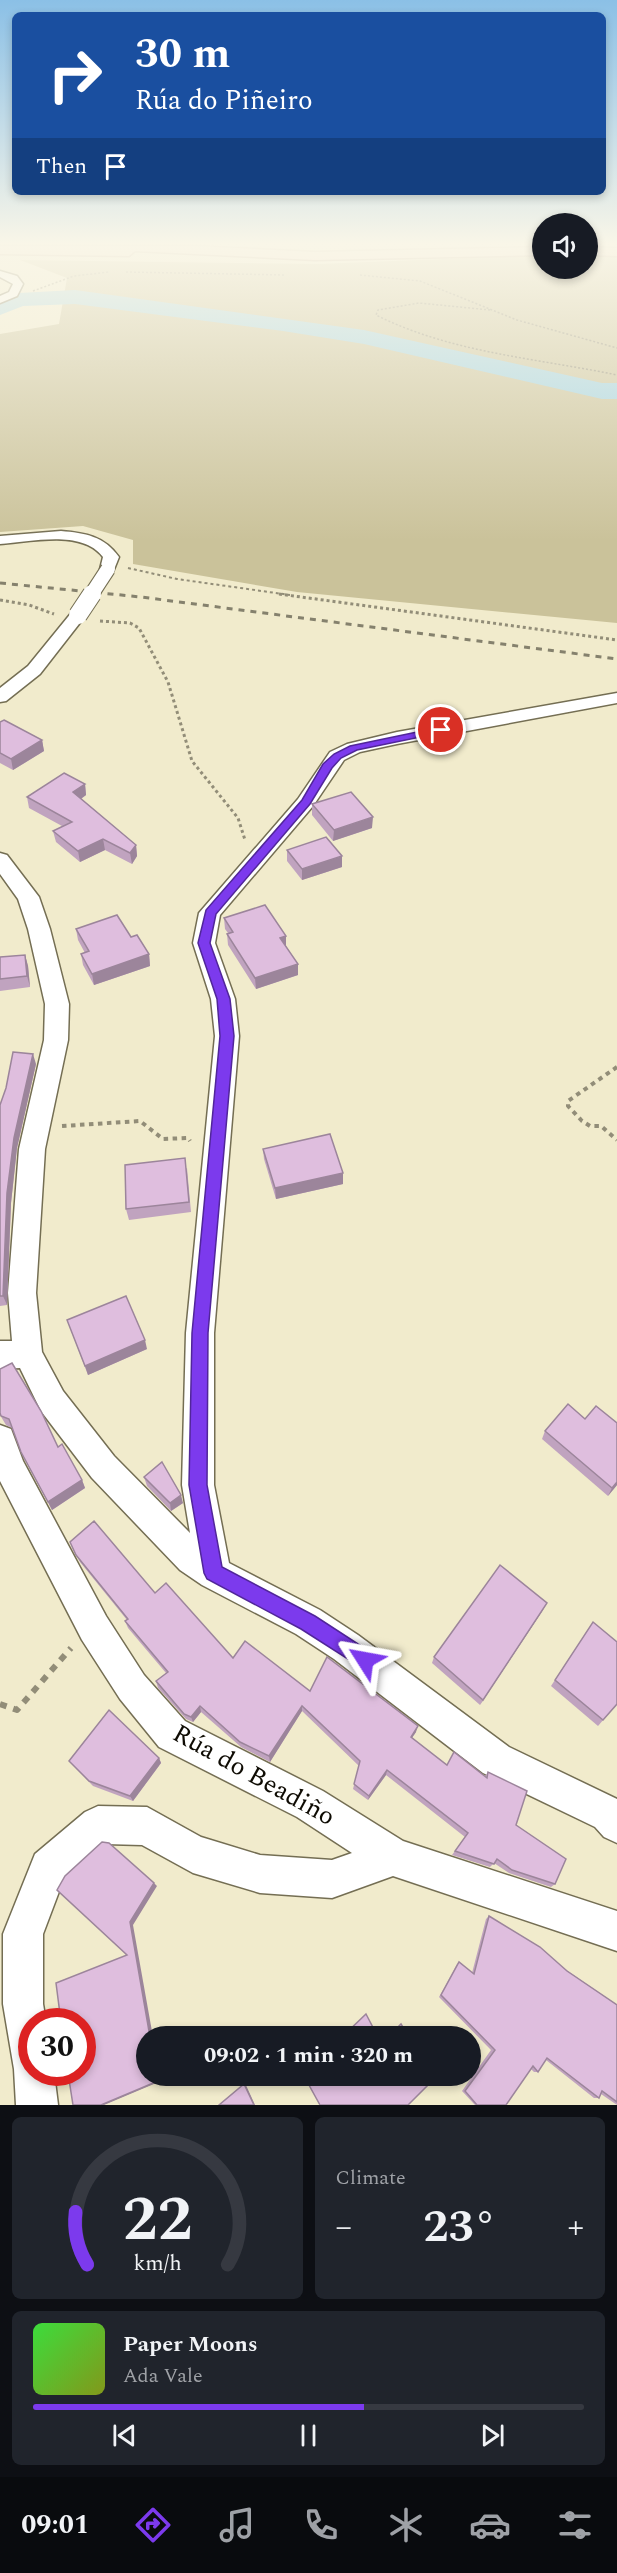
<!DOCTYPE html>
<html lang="en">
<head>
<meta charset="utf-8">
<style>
  body { margin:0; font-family:Spectral,serif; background:#20242c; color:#f1f3f6; height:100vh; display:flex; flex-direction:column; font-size:22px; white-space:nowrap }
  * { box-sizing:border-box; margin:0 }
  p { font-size:20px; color:#9ea1a6 }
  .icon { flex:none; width:33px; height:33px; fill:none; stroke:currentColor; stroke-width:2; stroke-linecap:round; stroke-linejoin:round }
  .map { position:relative; height:2105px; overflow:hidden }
  .panel { display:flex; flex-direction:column; gap:12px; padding:12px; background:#0d0f14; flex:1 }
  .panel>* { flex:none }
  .top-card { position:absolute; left:12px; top:12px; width:594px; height:183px; border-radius:9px; box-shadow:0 3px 9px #0003; background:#1a4fa0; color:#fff; overflow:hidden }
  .controls { position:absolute; left:532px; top:213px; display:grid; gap:12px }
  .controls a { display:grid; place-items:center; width:66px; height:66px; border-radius:50%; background:#171b24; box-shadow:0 3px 9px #0003; font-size:30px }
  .speed { position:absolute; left:18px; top:2008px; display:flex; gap:12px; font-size:30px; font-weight:700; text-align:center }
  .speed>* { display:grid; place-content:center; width:78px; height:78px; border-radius:50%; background:#171b24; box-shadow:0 3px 9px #0003; line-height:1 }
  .speed .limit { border:9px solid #d22; background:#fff; color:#111 }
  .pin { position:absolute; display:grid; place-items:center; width:51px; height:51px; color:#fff; margin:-26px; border:3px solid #fff; border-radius:50%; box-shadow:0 2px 6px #0007 }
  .me { position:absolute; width:66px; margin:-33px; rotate:304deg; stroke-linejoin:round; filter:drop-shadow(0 0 4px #0008) }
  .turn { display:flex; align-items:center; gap:21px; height:126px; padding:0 24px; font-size:27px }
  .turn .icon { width:78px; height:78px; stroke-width:2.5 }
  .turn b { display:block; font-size:42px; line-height:51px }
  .then { display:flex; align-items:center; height:57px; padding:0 24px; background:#0003; gap:12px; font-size:22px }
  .big { font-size:45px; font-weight:700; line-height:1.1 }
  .panel .card { flex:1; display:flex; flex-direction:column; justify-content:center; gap:9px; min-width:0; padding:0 21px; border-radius:9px; background:#20242c }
  .panel .dial { align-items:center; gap:0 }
  .dial svg { height:156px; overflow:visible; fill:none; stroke:#363941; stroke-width:7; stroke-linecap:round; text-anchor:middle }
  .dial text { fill:#f1f3f6; stroke:none }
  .song { display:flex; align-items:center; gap:18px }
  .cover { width:72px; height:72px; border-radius:9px; background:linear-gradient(135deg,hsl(120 70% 55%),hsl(70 70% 35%)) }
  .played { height:6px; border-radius:3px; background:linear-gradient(90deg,#7c3aed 60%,#363941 60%) }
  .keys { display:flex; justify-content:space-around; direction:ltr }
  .heat { display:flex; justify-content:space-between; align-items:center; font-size:33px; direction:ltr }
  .panel .tiles { flex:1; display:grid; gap:12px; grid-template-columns:1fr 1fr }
  .card:last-child { grid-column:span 2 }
  .trip { position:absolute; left:136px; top:2026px; width:345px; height:60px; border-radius:30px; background:#171b24; box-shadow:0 3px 9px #0003; font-weight:700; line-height:60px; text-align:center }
  .tab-bar { display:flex; height:96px; justify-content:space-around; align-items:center; background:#090b0e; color:#9ea1a6 }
  .tab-bar .icon { width:42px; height:42px }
  .tab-bar .selected { color:#7c3aed }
  .tab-bar b { font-size:27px; color:#f1f3f6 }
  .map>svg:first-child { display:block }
  .green { fill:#cac29a }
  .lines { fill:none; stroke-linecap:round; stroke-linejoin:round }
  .river { fill:#a0d2e3; fill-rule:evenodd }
  .minor-casing { stroke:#746e53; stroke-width:3 }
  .primary-casing { stroke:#a4816d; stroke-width:3 }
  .trunk-casing { stroke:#a4816d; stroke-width:3 }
  .path-far4 { stroke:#928d78; stroke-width:1.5; stroke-dasharray:2 2; stroke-linecap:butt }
  .path-far3 { stroke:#928d78; stroke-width:2; stroke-dasharray:3 3; stroke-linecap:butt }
  .path-far2 { stroke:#928d78; stroke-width:3; stroke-dasharray:3 3; stroke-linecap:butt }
  .path-far1 { stroke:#928d78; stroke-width:4; stroke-dasharray:4.5 4.5; stroke-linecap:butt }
  .path { stroke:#928d78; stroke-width:6; stroke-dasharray:7 7; stroke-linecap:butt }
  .minor { fill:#fff; fill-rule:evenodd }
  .primary { fill:#f8d9ca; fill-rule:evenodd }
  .trunk { fill:#f6ccb8; fill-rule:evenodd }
  .rail { stroke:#85816d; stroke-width:3; stroke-dasharray:6 6; stroke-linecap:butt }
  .minor-bridge-far1-casing { stroke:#746e53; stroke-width:16; stroke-linecap:butt }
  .minor-bridge-casing { stroke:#746e53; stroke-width:20; stroke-linecap:butt }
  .minor-bridge-far1 { stroke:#fff; stroke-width:14 }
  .minor-bridge { stroke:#fff; stroke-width:18 }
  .wall { fill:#c0a3bf }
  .shaded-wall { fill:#9c859b }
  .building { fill:#dfbede; stroke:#9c859b; stroke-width:1.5 }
  .route { fill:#7c3aed; stroke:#51269a; stroke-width:1.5 }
  .labels { text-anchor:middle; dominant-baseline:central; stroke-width:6; stroke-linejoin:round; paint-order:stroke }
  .near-street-label { font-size:26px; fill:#0e0b03; stroke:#fff }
</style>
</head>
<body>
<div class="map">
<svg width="617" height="2105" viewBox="0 0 617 2105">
  <rect width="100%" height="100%" fill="#f1ebcc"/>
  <!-- green -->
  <polygon class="green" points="588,254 617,255 617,623 297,592 133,564 133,540 83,526 0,532 0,334 59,324 67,278 20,260 319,264 543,255 543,268 588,268"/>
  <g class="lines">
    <!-- river -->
    <polygon class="river" points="75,290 364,330 602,383 617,383 617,399 602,399 364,344 283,331 75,304 23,306 0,315 0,300 19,293"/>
    <!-- minor casing -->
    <g class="minor-casing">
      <g id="minor">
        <polygon points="0,271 17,276 23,284 17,296 0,303 0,296 9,292 13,284 0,277"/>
        <path d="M61 531C85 533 104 536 119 557L113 572H103L100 569 103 557C82 529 31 542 0 544V536Z"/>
        <polygon points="78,610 86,615 40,674 6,701 0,702 0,688 28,666 72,612"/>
        <polygon points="617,693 617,703 397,744 360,752 344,760 313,806 220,915 215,943 235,999 239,1036 214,1333 214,1485 229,1563 320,1610 358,1635 509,1747 617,1799 617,1843 604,1837 595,1827 483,1773 334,1659 296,1634 202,1585 180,1570 92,1478 41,1411 20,1368 0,1369 0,1341 12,1341 8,1293 19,1149 44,1040 45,1004 28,929 18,899 0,874 0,853 7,855 39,897 50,929 69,1004 68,1040 45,1149 36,1293 42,1352 63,1391 114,1456 190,1533 182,1485 186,1333 215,1036 211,999 193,943 199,913 298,799 330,752 347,744 397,732"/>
        <polygon points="0,1425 11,1429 23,1461 106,1616 144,1675 185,1721 323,1791 403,1841 617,1911 617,1951 393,1876 332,1898 260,1893 193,1873 142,1845 105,1844 63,1881 43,1934 43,2004 46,2022 32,2022 32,2073 54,2073 58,2105 16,2105 14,2069 3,2004 3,1934 35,1854 85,1812 98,1806 147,1807 201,1837 260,1855 332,1860 352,1853 297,1817 159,1747 120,1699 82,1640 0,1481"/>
      </g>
    </g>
    <!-- primary casing -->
    <g class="primary-casing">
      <polygon id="primary" points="0,246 196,246 315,252 543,247 543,255 315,260 135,251 129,256 0,254"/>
    </g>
    <!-- trunk casing -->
    <g class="trunk-casing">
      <polygon id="trunk" points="588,247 617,248 617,256 588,255"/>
    </g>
    <!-- path-far4 -->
    <g class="path-far4">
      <polyline points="126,272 286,275"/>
      <polyline points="360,275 420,281 517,320 617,348"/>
      <polyline points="33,291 74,276 109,272"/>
      <path d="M490 310 419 303 378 310 376 315C452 353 535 358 617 375"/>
    </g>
    <!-- path-far3 -->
    <polyline class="path-far3" points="128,568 177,579 290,595"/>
    <!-- path-far2 -->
    <g class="path-far2">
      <polyline points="279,594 617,640"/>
      <polyline points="0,600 29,605 54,614"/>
      <polyline points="100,621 130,623 139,628 168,682 192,761 238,818 245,840"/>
    </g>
    <!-- path-far1 -->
    <g class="path-far1">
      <polyline points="617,1067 568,1101 568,1106 582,1121 590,1126 601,1126 617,1140"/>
      <polyline points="62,1126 140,1121 163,1139 188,1138 190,1141"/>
    </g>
    <!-- path -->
    <polyline class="path" points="0,1704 17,1710 71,1648"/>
    <!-- minor -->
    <use href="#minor" class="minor"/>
    <!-- primary -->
    <use href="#primary" class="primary"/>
    <!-- trunk -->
    <use href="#trunk" class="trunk"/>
    <!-- rail -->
    <polyline class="rail" points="0,583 141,597 617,659"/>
    <!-- minor-bridge-far1 casing -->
    <g class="minor-bridge-far1-casing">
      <polyline id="minor-bridge-far1" points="91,595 108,569"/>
    </g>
    <!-- minor-bridge casing -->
    <g class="minor-bridge-casing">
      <polyline id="minor-bridge" points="78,615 92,594"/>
    </g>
    <!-- minor-bridge-far1 -->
    <use href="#minor-bridge-far1" class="minor-bridge-far1"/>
    <!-- minor-bridge -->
    <use href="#minor-bridge" class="minor-bridge"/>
  </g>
  <!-- wall -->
  <g class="wall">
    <polygon points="0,722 42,740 44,751 13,770 0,763"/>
    <polygon points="85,784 86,795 81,799 136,845 137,856 132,864 105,850 80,862 56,842 53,831 62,826 29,808 27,797"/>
    <polygon points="312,804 372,828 333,841 312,815"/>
    <polygon points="287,850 342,856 342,867 302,880 287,861"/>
    <polygon points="224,918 286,946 298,964 298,975 256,989 228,945 227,934 228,933 225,929"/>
    <polygon points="76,929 131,937 149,954 150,966 94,985 83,965 81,954 85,953 78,940"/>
    <polygon points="25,955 28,966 30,987 0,991 0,957"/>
    <polygon points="36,1064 17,1148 11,1203 7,1305 0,1306 0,1105"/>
    <polygon points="263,1149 343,1173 343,1184 276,1199 264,1159"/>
    <polygon points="187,1168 191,1212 129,1220 126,1209"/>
    <polygon points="67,1320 147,1349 88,1375"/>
    <polygon points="0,1369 82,1480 85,1488 52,1510 25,1460 12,1428 6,1425 0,1415"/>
    <polygon points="545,1431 617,1485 608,1496 542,1439"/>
    <polygon points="144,1477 183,1503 171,1511 147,1486"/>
    <polygon points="70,1542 155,1593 233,1658 310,1691 416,1732 412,1738 447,1765 485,1776 488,1772 516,1825 555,1884 551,1887 509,1873 494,1863 490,1867 452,1855 465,1837 386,1775 368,1800 353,1789 359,1766 302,1711 270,1762 241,1747 201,1712 193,1722 186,1719 158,1688 156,1681 166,1673 128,1628 125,1621 127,1620 80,1562"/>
    <polygon points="543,1610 480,1705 432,1663 434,1657"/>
    <polygon points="593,1622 617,1704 598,1726 551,1686"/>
    <polygon points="159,1758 161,1763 133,1801 93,1786 69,1761"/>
    <polygon points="489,1916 617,2005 617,2105 601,2094 599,2098 594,2098 546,2060 538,2072 534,2072 531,2069 506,2105 475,2105 462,2091 491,2050 439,1997 457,1964 459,1962 472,1973 486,1919"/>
  </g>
  <!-- shaded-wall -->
  <g class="shaded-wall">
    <polygon points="42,740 44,751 13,770 11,759"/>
    <polygon points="85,784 86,795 75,803 73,792"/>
    <polygon points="373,817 372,828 333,841 334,830"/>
    <polygon points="103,839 105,850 80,862 78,851"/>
    <polygon points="136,845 137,856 132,864 130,853"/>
    <polygon points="342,856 342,867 302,880 302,869"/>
    <polygon points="286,936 286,947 280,938"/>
    <polygon points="149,954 150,966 94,985 92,974"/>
    <polygon points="25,955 28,966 30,987 27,976"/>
    <polygon points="298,964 298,975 256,989 255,978"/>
    <polygon points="33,1054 36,1064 17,1148 11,1203 7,1305 3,1296 7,1193 14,1138"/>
    <polygon points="343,1173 343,1184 276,1199 275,1188"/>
    <polygon points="145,1340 147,1349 88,1375 85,1366"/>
    <polygon points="82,1480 85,1488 52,1510 48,1502"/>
    <polygon points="617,1482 617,1485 608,1496 612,1488"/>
    <polygon points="181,1495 183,1503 171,1511 170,1503"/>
    <polygon points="547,1603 543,1610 480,1705 483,1700"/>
    <polygon points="200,1706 201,1712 193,1722 191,1717"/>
    <polygon points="302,1706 302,1711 270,1762 269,1756"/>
    <polygon points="418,1726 416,1732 409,1742 411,1737"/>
    <polygon points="159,1758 161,1763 133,1801 130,1796"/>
    <polygon points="387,1770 386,1775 368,1800 369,1796"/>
    <polygon points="154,1883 157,1886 133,1925 153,2037 150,2037 130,1922"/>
    <polygon points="157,2076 160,2076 161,2081 104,2105 101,2105"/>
    <polygon points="245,2083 255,2105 254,2105 244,2084"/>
  </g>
  <!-- building -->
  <g class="building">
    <polygon points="4,720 42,740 11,759 0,753 0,722"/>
    <polygon points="64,773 85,784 73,792 136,845 130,853 103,839 78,851 53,831 72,822 27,797"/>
    <polygon points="351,792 373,817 334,830 312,804"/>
    <polygon points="326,837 342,856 302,869 287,850"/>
    <polygon points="265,905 286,936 280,938 298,964 255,978 227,934 233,932 224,918"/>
    <polygon points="117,915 131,937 137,935 149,954 92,974 81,954 89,951 76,929"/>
    <polygon points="25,955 27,976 0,979 0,957"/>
    <polygon points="13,1052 33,1054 14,1138 7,1193 3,1296 0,1296 0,1105 6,1088"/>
    <polygon points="330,1134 343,1173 275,1188 263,1149"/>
    <polygon points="185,1158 189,1202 126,1209 125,1165"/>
    <polygon points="126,1296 145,1340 85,1366 67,1320"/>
    <polygon points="12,1363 41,1411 58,1447 62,1444 82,1480 48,1502 21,1452 9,1419 1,1416 0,1413 0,1369"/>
    <polygon points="568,1404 585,1419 596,1406 617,1423 617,1482 612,1488 545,1431"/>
    <polygon points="162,1462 181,1495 170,1503 144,1477"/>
    <polygon points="94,1521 155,1593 166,1583 233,1658 245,1641 310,1691 327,1657 418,1726 411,1737 447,1765 454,1752 487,1778 488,1772 527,1791 516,1825 566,1859 555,1884 512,1870 497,1859 494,1864 455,1851 468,1833 387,1770 369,1796 354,1784 360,1761 302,1706 269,1756 240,1742 200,1706 191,1717 184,1714 156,1681 168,1672 125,1621 128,1619 76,1555 70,1542"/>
    <polygon points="500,1565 547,1603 483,1700 434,1657"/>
    <polygon points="593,1622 617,1642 617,1704 603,1720 555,1680"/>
    <polygon points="109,1710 159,1758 130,1796 89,1781 69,1761"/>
    <polygon points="102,1842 109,1843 154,1883 130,1922 150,2037 147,2037 147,2076 157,2076 158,2081 101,2105 73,2105 68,2073 82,2073 82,2022 61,2022 56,1983 127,1955 57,1890 65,1876"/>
    <polygon points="489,1916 540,1947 567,1971 617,2005 617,2102 602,2091 599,2098 547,2058 538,2072 533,2066 506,2105 477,2105 465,2091 495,2050 441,1995 459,1962 474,1974"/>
    <polygon points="366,2014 378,2037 342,2037"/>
    <polygon points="401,2024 409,2037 388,2037"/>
    <polygon points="304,2076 431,2076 433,2080 408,2105 320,2105"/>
    <polygon points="244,2084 254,2105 219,2105"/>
  </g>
  <!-- sky -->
  <linearGradient id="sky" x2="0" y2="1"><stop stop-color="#8bc0e6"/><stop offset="0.45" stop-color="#f9f6e8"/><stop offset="1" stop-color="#f9f6e8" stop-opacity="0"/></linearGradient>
  <rect width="617" height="541" fill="url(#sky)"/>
  <!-- route -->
  <polygon class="route" points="441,727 445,728 445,732 357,750 341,758 332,768 310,804 216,914 210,943 230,999 234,1036 208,1333 207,1485 222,1567 315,1616 372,1653 375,1660 372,1667 365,1670 301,1629 207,1579 204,1573 189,1485 192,1333 220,1036 217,999 198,943 206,910 302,800 323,764 334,754 350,746"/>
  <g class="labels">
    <!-- near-street labels -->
    <g class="near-street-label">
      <text transform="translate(254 1775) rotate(29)">Rúa do Beadiño</text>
    </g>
  </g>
</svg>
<div class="controls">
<a><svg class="icon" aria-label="sound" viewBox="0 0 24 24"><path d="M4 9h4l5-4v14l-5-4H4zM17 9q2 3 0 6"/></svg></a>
</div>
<div class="speed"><div class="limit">30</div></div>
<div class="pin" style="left:441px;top:730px;background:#d93025"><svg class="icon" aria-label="arrive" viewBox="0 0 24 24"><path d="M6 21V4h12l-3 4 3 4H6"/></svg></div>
<svg class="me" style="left:365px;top:1660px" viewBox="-20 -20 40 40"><path d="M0-17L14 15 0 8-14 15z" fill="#7c3aed" stroke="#fff" stroke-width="4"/></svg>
<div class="trip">09:02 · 1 min · 320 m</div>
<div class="top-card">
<div class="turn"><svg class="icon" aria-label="right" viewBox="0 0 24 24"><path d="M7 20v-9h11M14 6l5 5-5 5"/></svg><div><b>30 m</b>Rúa do Piñeiro</div></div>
<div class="then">Then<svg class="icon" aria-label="arrive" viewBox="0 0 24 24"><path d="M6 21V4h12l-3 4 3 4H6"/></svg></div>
</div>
</div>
<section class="panel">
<div class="tiles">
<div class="card dial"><svg viewBox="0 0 100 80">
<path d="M14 69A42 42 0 1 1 86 69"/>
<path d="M14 69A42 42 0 0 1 8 42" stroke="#7c3aed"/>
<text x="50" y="56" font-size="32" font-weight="700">22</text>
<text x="50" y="72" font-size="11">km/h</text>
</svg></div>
<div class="card"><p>Climate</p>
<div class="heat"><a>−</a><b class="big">23°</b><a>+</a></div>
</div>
<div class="card">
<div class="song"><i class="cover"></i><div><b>Paper Moons</b><p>Ada Vale</p></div></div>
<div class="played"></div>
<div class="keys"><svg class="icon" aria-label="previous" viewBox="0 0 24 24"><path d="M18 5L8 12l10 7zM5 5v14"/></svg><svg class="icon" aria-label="pause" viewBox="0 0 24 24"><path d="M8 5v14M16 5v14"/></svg><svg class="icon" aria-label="next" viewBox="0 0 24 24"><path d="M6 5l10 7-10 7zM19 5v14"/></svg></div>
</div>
</div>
</section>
<nav class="tab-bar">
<b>09:01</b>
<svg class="icon selected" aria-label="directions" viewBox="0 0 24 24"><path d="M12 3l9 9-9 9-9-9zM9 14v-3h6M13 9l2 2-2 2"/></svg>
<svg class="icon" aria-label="music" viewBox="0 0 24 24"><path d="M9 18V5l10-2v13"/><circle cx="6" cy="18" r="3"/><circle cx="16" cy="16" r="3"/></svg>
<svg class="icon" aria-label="phone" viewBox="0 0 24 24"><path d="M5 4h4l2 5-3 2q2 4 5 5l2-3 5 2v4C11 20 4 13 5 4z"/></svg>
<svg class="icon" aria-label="climate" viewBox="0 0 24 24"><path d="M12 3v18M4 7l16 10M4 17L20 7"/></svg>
<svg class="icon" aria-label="car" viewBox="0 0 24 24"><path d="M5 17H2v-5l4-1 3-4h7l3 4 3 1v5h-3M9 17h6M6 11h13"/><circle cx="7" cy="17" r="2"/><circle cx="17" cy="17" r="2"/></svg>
<svg class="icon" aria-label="filters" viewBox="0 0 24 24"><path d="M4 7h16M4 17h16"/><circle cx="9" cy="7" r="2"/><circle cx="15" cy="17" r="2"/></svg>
</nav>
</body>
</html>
